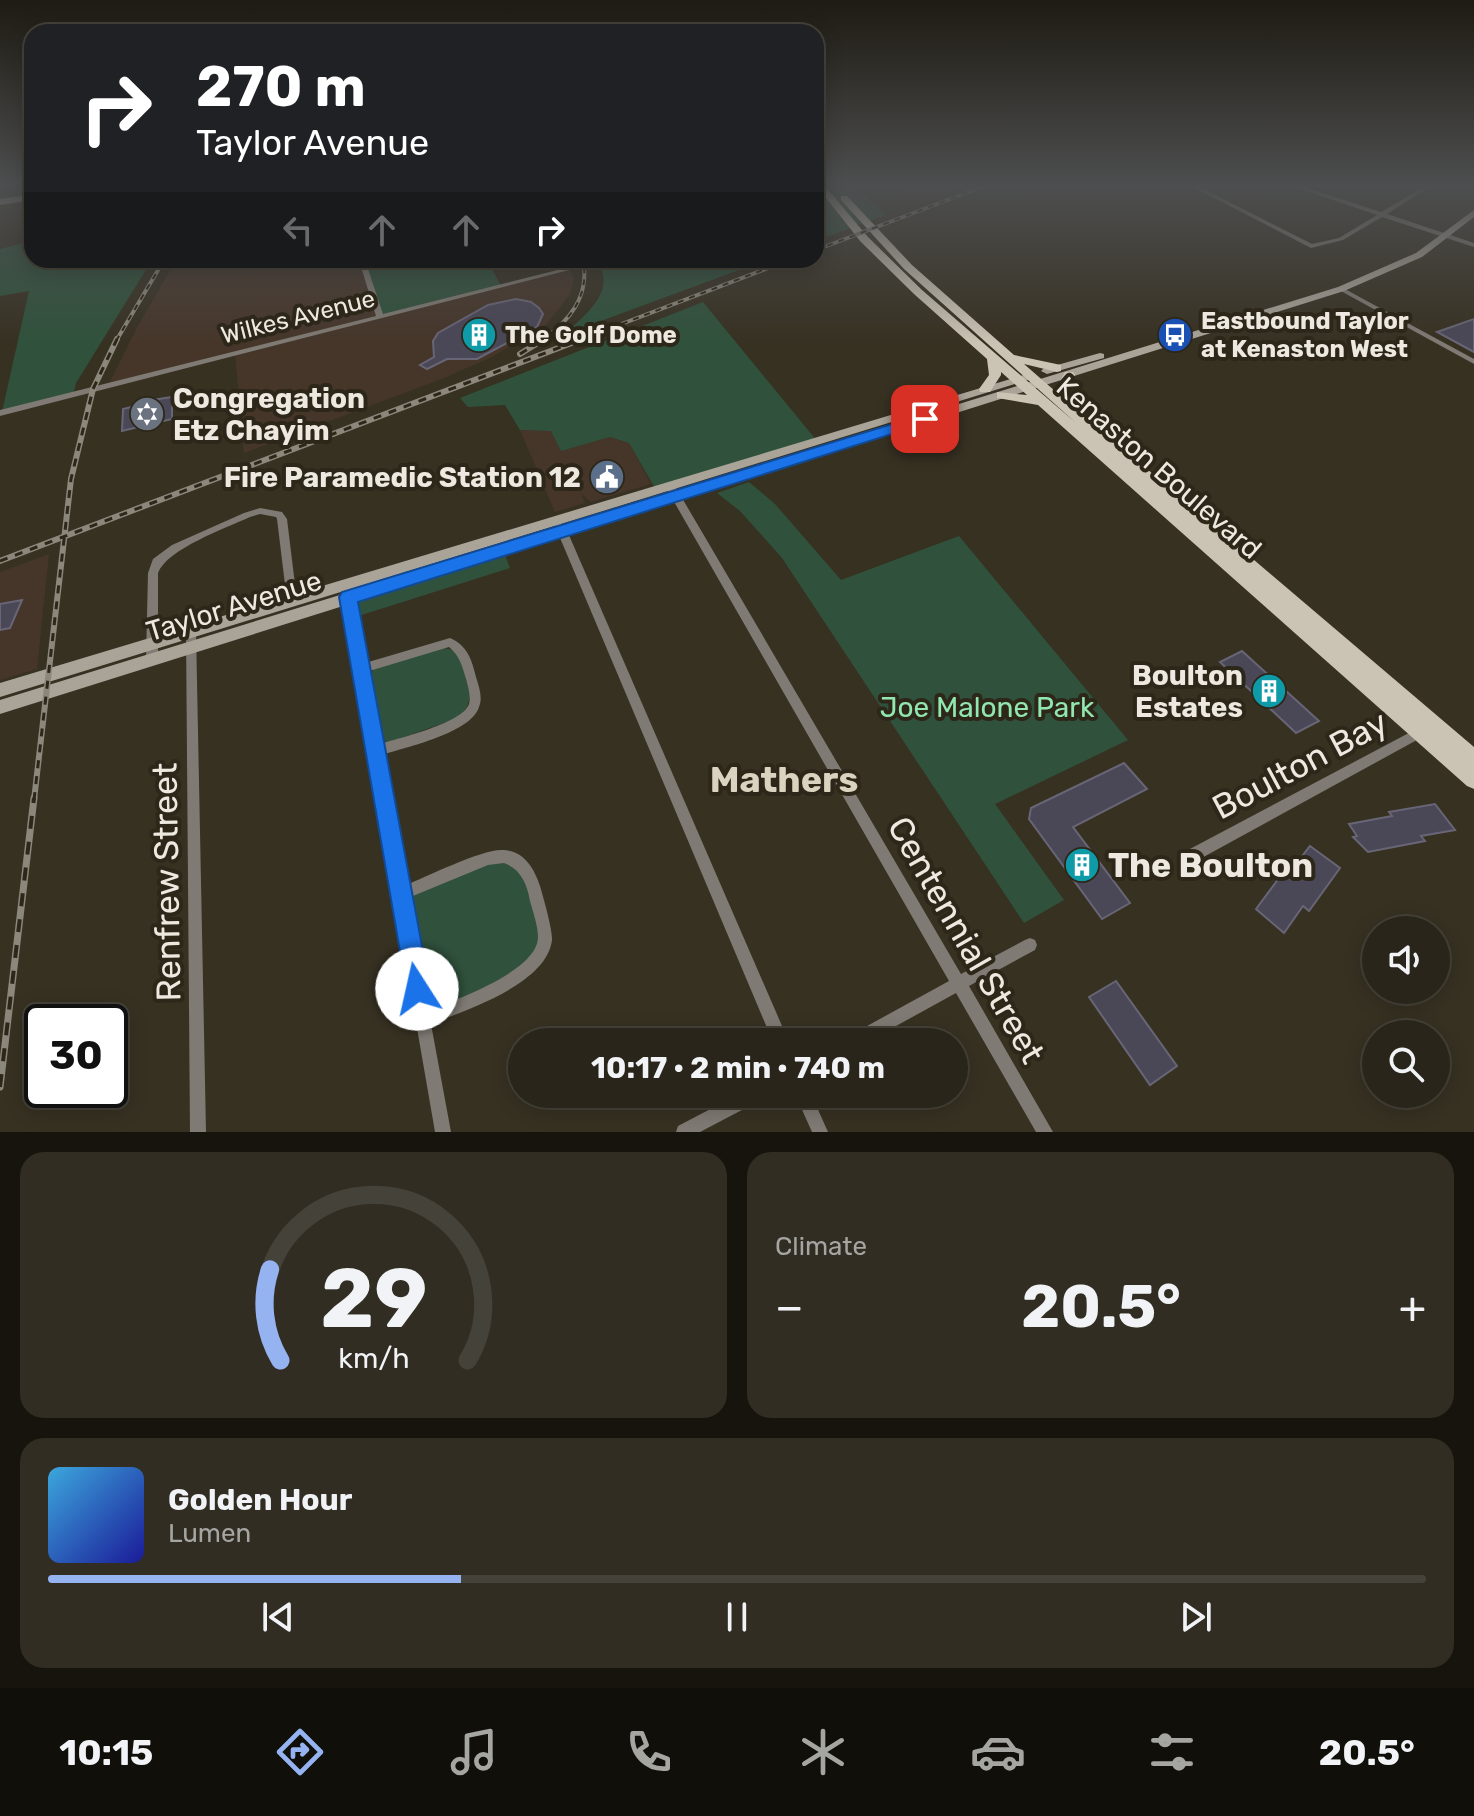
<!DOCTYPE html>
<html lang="en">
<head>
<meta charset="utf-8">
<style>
  body { margin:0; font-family:Rubik,sans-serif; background:#312d23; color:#f1f3f6; height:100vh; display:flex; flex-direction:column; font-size:30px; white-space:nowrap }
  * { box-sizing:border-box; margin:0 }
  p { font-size:26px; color:#a5a5a2 }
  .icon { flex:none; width:44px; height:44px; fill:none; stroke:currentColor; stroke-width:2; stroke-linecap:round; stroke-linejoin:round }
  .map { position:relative; height:1132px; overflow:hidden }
  .drawer { display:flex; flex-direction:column; gap:20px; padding:20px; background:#17140e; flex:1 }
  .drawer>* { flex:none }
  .top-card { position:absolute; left:24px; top:24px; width:800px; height:244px; border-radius:24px; box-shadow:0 4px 20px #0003,0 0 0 2px #454239; background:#202124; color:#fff; overflow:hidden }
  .buttons { position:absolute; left:1362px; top:916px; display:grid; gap:16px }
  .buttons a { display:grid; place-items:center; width:88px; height:88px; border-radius:50%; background:#29251a; box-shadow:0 4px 20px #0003,0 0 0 2px #454239; font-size:40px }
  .speed { position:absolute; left:24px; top:1004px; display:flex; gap:16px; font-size:40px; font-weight:700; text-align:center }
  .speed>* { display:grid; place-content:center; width:104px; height:104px; border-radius:50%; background:#29251a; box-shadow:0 4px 20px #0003,0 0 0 2px #454239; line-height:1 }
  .speed .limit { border:4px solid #111; border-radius:12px; background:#fff; color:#111 }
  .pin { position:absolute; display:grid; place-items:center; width:68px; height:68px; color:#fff; margin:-34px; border-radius:16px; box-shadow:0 4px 12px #0006 }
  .me { position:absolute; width:88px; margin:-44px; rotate:350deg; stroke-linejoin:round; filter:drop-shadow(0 0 6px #0008) }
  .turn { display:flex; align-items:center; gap:28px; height:168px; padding:0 40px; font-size:36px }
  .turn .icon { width:104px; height:104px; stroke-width:2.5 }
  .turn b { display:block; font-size:56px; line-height:68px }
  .lanes { display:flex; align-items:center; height:76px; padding:0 40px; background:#0003; justify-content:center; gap:40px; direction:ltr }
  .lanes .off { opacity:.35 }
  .big { font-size:60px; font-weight:700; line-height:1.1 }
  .drawer .card { flex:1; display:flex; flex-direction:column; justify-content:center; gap:12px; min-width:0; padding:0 28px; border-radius:24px; background:#312d23 }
  .drawer .dial { align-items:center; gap:0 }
  .dial svg { height:208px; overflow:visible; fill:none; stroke:#454239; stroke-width:7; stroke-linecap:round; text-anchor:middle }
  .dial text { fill:#f1f3f6; stroke:none }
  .song { display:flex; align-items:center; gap:24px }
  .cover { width:96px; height:96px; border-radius:12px; background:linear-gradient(135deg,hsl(200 70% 55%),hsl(240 70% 35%)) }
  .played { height:8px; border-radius:4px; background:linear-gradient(90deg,#95b2f1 30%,#454239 30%) }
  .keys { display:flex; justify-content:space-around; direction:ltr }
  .heat { display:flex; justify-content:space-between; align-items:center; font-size:44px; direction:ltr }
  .drawer .tiles { flex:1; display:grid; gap:20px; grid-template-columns:1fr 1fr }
  .card:last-child { grid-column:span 2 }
  .trip { position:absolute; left:508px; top:1028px; width:460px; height:80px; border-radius:40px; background:#29251a; box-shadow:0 4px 20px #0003,0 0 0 2px #454239; font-weight:700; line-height:80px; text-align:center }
  .dock { display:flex; height:128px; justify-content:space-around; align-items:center; background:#100f0a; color:#a5a5a2 }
  .dock .icon { width:56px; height:56px }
  .dock .current { color:#95b2f1 }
  .dock b { font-size:36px; color:#f1f3f6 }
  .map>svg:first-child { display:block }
  .commercial { fill:#46362a }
  .green { fill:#30523c }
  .building { fill:#4a4757; stroke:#686576; stroke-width:2 }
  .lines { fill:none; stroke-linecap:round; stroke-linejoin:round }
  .street { fill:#7f7a73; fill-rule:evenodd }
  .secondary { fill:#aaa398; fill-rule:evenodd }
  .primary { fill:#cbc3b4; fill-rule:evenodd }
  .rail-far2-casing { stroke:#8c877b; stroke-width:4 }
  .rail-far1-casing { stroke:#8c877b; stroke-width:6 }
  .rail-casing { stroke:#8c877b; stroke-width:7 }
  .rail-far2 { stroke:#2d2719; stroke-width:2; stroke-dasharray:6; stroke-linecap:butt }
  .rail-far1 { stroke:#2d2719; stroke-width:3; stroke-dasharray:8; stroke-linecap:butt }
  .rail { stroke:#2d2719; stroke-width:4; stroke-dasharray:13; stroke-linecap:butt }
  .route { fill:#1a73e8; stroke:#114b97; stroke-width:2 }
  .labels { text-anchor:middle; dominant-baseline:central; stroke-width:8; stroke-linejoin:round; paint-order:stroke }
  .far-street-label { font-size:24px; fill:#ede9e0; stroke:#2d2719 }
  .far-poi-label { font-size:24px; font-weight:bold; fill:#ede9e0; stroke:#2d2719; text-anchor:start }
  .poi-label { font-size:28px; font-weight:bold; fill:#ede9e0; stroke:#2d2719; text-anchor:end }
  .street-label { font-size:28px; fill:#ede9e0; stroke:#2d2719 }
  .park-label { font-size:28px; fill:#91e7af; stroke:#2d2719 }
  .near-street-label { font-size:34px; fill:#ede9e0; stroke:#2d2719 }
  .near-poi-label { font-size:34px; font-weight:bold; fill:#ede9e0; stroke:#2d2719; text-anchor:start }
  .near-neighbourhood-label { font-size:36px; font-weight:bold; fill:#dad3c0; stroke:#2d2719 }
</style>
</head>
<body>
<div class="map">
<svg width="1474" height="1132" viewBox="0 0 1474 1132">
  <rect width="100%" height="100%" fill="#373122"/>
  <!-- commercial -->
  <g class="commercial">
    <polygon points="889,185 968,185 920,203"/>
    <polygon points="176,260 362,260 380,317 570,269 574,279 570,294 547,324 492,357 444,378 244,453 235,354 108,386 135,331"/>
    <polygon points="520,430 551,431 561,451 610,437 629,443 651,484 591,502 581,493 585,503 555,512"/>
    <polygon points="49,554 37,669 0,680 0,572"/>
  </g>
  <!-- green -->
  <g class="green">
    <polygon points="816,185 854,185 886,215 816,241"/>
    <polygon points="32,241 32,260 152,260 76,383 73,395 2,412 29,291 0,296 0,249"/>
    <polygon points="362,260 487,260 501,286 380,317"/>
    <path d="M605 260H766L563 335C584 316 618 291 597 262Z"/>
    <polygon points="703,302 817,441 656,490 629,443 610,437 561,451 551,431 520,430 505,405 468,407 460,398"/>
    <polygon points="749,482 775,504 841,580 959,536 1128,740 995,804 1064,900 1024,923 782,558 740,511 717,493"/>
    <polygon points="503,550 510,568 352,618 348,597"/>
    <polygon points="439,647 453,650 461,660 470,695 467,708 455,719 390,742 381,741 368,677 375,668"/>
    <polygon points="488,858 521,861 545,939 534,964 423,1020 400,894"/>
  </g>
  <!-- building -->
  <g class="building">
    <polygon points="516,299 531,302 539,308 543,314 537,327 477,359 447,359 427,369 420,365 434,357 433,341 438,333 488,305"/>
    <polygon points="1474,319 1474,352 1437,332"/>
    <polygon points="172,397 172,419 122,431 123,409 139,405 139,402"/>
    <polygon points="22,600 10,628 0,630 0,604"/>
    <polygon points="1242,651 1319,721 1296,733 1220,662"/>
    <polygon points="1124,763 1147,789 1073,827 1130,903 1102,919 1029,819 1031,808"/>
    <polygon points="1435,804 1455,830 1421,836 1425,841 1368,852 1353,837 1357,836 1349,824 1392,816 1389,812"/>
    <polygon points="1310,846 1340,868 1309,911 1303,906 1284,933 1256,909 1282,874 1286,877"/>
    <polygon points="1116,981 1177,1066 1150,1085 1089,997"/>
  </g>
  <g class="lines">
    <!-- street -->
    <g class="street">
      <polygon points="1189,185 1196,185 1312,244 1339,238 1377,215 1292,186 1291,185 1298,185 1381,212 1427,185 1433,185 1387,214 1474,243 1474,247 1382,217 1343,240 1311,248"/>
      <polygon points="359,260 365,260 383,314 597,260 608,260 0,416 0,410 376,316"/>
      <polygon points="1339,288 1343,288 1474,359 1474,364 1339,290"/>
      <polygon points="670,483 675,486 961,974 1025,940 1030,938 1035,940 1037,945 1035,950 969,986 1053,1132 1036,1132 956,993 867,1042 844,1042 847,1037 949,981 665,486"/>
      <path d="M260 508 282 512 287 519 297 601 296 604H288L287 601 277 519 276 517 260 514 250 517C226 528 167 549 158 573V659L156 662 152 664 148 662 146 659 148 573 153 559 172 545 244 513Z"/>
      <polygon points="560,523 565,526 789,1042 773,1042 555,526"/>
      <path d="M345 580 349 581 350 584 365 663 450 638C467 645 472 660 476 677 479 687 483 697 479 707 471 733 406 747 382 755L406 885C426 877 484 848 503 850 524 851 534 868 540 886 543 896 553 931 552 940 547 984 466 1010 431 1024L451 1132H435L340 584 341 581ZM449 647C460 656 462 666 466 679 468 687 471 696 469 704 463 723 399 738 380 744L366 672ZM504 863C521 869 527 884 530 901 533 912 538 926 538 937 538 971 455 1000 429 1010L408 898 488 865Z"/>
      <polygon points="191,627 195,628 196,631 206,1132 190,1132 186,631 187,628"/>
      <polygon points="1422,726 1426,727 1428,731 1426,735 1198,860 1193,862 1188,860 1186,855 1188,850"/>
      <polygon points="739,1094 763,1094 761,1100 700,1132 676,1132 678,1126"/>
      <polygon points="795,1094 811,1094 828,1132 812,1132"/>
    </g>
    <!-- secondary -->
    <g class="secondary">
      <polygon points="32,194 32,200 0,205 0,199"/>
      <polygon points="1474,210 1474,217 1422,257 1344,291 0,714 0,700 1338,287 1416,253"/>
      <polygon points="1100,353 1104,354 1104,358 1047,374 1041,371 1043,369"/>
      <polygon points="1027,374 1033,377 1031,379 0,697 0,683"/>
    </g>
    <!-- primary -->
    <polygon class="primary" points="816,185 824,185 868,237 922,290 1076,423 904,269 841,200 841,196 847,196 912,265 1014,355 1061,365 1061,371 1057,372 1024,364 1055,391 1065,372 1073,372 1075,375 1068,385 1067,401 1474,747 1474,789 1467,786 1038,405 997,398 997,392 1027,395 1001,372 1001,375 990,392 980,392 979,389 989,375 987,359 914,294 860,241"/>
    <!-- rail-far2 casing -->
    <g class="rail-far2-casing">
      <g id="rail-far2">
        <polyline points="816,250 987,185"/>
        <polyline points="116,341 164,260"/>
        <path d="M541 341C570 321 590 296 583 260"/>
        <polyline points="577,341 789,260"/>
      </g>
    </g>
    <!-- rail-far1 casing -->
    <g class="rail-far1-casing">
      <g id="rail-far1">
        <polyline points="520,354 544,339"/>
        <polyline points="0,561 582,339"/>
        <polyline points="34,800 71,479 93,389 117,339"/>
      </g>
    </g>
    <!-- rail casing -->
    <g class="rail-casing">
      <polyline id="rail" points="0,1087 34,798"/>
    </g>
    <!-- rail-far2 -->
    <use href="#rail-far2" class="rail-far2"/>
    <!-- rail-far1 -->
    <use href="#rail-far1" class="rail-far1"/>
    <!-- rail -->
    <use href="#rail" class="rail"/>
  </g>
  <!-- sky -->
  <linearGradient id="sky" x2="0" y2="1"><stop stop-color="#1e1b13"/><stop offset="0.54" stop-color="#4d4e4f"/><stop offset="1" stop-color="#4d4e4f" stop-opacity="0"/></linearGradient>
  <rect width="1474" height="343" fill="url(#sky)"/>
  <!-- route -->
  <polygon class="route" points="925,414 932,419 930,422 358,602 430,989 426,998 417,1002 408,998 339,597 342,592"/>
  <!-- icons -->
  <defs>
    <g id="building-disc" transform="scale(1.8)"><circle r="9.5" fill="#0f9aa8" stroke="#2d2719"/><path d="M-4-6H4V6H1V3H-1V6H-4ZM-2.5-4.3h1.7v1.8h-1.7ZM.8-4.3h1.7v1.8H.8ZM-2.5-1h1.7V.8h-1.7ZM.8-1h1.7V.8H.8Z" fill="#fff"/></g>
    <g id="bus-disc" transform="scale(1.8)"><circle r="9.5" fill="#1a4fb4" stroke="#2d2719"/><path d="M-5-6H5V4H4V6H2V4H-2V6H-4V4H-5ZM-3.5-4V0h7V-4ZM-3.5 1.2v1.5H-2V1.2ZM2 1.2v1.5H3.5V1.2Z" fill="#fff"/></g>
    <g id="synagogue-disc" transform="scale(1.8)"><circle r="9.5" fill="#6b7280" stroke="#2d2719"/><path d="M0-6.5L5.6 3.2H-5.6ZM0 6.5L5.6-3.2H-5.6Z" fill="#fff"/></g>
    <g id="civic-disc" transform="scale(1.8)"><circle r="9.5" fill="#5c6f8a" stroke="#2d2719"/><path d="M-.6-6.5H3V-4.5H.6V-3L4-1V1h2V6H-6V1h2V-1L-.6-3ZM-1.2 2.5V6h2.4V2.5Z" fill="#fff"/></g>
  </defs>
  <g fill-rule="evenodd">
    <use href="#building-disc" x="479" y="335"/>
    <use href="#bus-disc" x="1175" y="335"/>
    <use href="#synagogue-disc" x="147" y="414"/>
    <use href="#civic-disc" x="607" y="477"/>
    <use href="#building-disc" x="1269" y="691"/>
    <use href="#building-disc" x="1082" y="865"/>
  </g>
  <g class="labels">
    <!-- far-street labels -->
    <g class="far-street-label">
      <text transform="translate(298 317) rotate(-14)">Wilkes Avenue</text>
    </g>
    <!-- far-poi labels -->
    <g class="far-poi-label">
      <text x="1201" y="321">Eastbound Taylor<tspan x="1201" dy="28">at Kenaston West</tspan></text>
      <text x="505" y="335">The Golf Dome</text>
    </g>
    <!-- poi labels -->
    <g class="poi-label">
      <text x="173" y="398" text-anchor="start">Congregation<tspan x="173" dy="32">Etz Chayim</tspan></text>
      <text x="581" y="477">Fire Paramedic Station 12</text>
      <text x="1243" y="675">Boulton<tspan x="1243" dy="32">Estates</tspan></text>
    </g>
    <!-- street labels -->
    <g class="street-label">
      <text transform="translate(1159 468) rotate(41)">Kenaston Boulevard</text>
      <text transform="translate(234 606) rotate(-17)">Taylor Avenue</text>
    </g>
    <!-- park labels -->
    <g class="park-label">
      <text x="987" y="707">Joe Malone Park</text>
    </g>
    <!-- near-street labels -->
    <g class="near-street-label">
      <text transform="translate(1300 765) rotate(-28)">Boulton Bay</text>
      <text transform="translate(167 882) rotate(-91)">Renfrew Street</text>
      <text transform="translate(966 940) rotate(60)">Centennial Street</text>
    </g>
    <!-- near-poi labels -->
    <g class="near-poi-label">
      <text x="1108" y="865">The Boulton</text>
    </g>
    <!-- near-neighbourhood labels -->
    <g class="near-neighbourhood-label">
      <text x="784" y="779">Mathers</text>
    </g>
  </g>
</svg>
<div class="buttons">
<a><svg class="icon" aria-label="sound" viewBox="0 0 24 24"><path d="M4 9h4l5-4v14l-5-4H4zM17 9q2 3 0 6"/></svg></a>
<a><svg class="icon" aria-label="search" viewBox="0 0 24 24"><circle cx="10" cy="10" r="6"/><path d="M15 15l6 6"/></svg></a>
</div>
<div class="speed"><div class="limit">30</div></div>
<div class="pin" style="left:925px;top:419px;background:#d93025"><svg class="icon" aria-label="arrive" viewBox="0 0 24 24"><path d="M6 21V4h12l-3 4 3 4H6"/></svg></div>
<svg class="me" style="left:417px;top:989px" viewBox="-20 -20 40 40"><circle r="19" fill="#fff"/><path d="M0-13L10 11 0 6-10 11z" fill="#1a73e8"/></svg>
<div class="trip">10:17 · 2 min · 740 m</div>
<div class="top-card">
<div class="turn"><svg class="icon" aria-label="right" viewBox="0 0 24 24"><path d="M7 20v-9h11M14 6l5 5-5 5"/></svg><div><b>270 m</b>Taylor Avenue</div></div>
<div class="lanes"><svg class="icon off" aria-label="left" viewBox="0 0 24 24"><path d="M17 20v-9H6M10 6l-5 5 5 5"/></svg><svg class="icon off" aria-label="ahead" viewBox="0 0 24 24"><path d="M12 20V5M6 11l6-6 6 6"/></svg><svg class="icon off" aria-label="ahead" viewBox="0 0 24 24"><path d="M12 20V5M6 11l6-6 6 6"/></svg><svg class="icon" aria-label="right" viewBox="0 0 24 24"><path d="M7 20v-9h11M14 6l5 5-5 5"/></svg></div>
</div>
</div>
<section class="drawer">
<div class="tiles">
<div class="card dial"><svg viewBox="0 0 100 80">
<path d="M14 69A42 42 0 1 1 86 69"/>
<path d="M14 69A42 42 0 0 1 10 34" stroke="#95b2f1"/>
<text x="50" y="56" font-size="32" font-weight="700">29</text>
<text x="50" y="72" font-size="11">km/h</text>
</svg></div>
<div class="card"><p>Climate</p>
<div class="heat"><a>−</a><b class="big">20.5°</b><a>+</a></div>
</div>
<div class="card">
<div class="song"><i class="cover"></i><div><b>Golden Hour</b><p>Lumen</p></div></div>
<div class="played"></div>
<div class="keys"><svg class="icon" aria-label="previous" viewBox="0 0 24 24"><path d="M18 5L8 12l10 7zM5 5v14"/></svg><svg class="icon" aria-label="pause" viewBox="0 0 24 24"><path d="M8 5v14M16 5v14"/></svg><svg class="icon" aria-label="next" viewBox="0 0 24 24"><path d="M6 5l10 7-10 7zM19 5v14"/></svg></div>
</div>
</div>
</section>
<nav class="dock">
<b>10:15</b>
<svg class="icon current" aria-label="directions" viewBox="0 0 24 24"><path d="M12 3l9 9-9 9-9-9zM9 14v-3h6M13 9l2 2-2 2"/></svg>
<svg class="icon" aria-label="music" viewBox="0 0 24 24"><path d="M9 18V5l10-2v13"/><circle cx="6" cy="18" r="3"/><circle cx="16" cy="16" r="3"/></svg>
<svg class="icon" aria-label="phone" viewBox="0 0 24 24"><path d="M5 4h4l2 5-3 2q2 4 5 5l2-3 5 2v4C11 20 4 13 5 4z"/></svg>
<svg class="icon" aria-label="climate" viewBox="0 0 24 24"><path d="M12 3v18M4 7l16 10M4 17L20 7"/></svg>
<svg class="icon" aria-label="car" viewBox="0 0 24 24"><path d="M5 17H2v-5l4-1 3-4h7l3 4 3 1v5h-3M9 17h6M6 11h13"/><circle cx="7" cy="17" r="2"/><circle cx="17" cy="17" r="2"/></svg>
<svg class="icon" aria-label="filters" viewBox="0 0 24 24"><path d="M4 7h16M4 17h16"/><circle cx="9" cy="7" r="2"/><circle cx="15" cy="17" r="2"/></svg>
<b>20.5°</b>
</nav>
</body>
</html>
